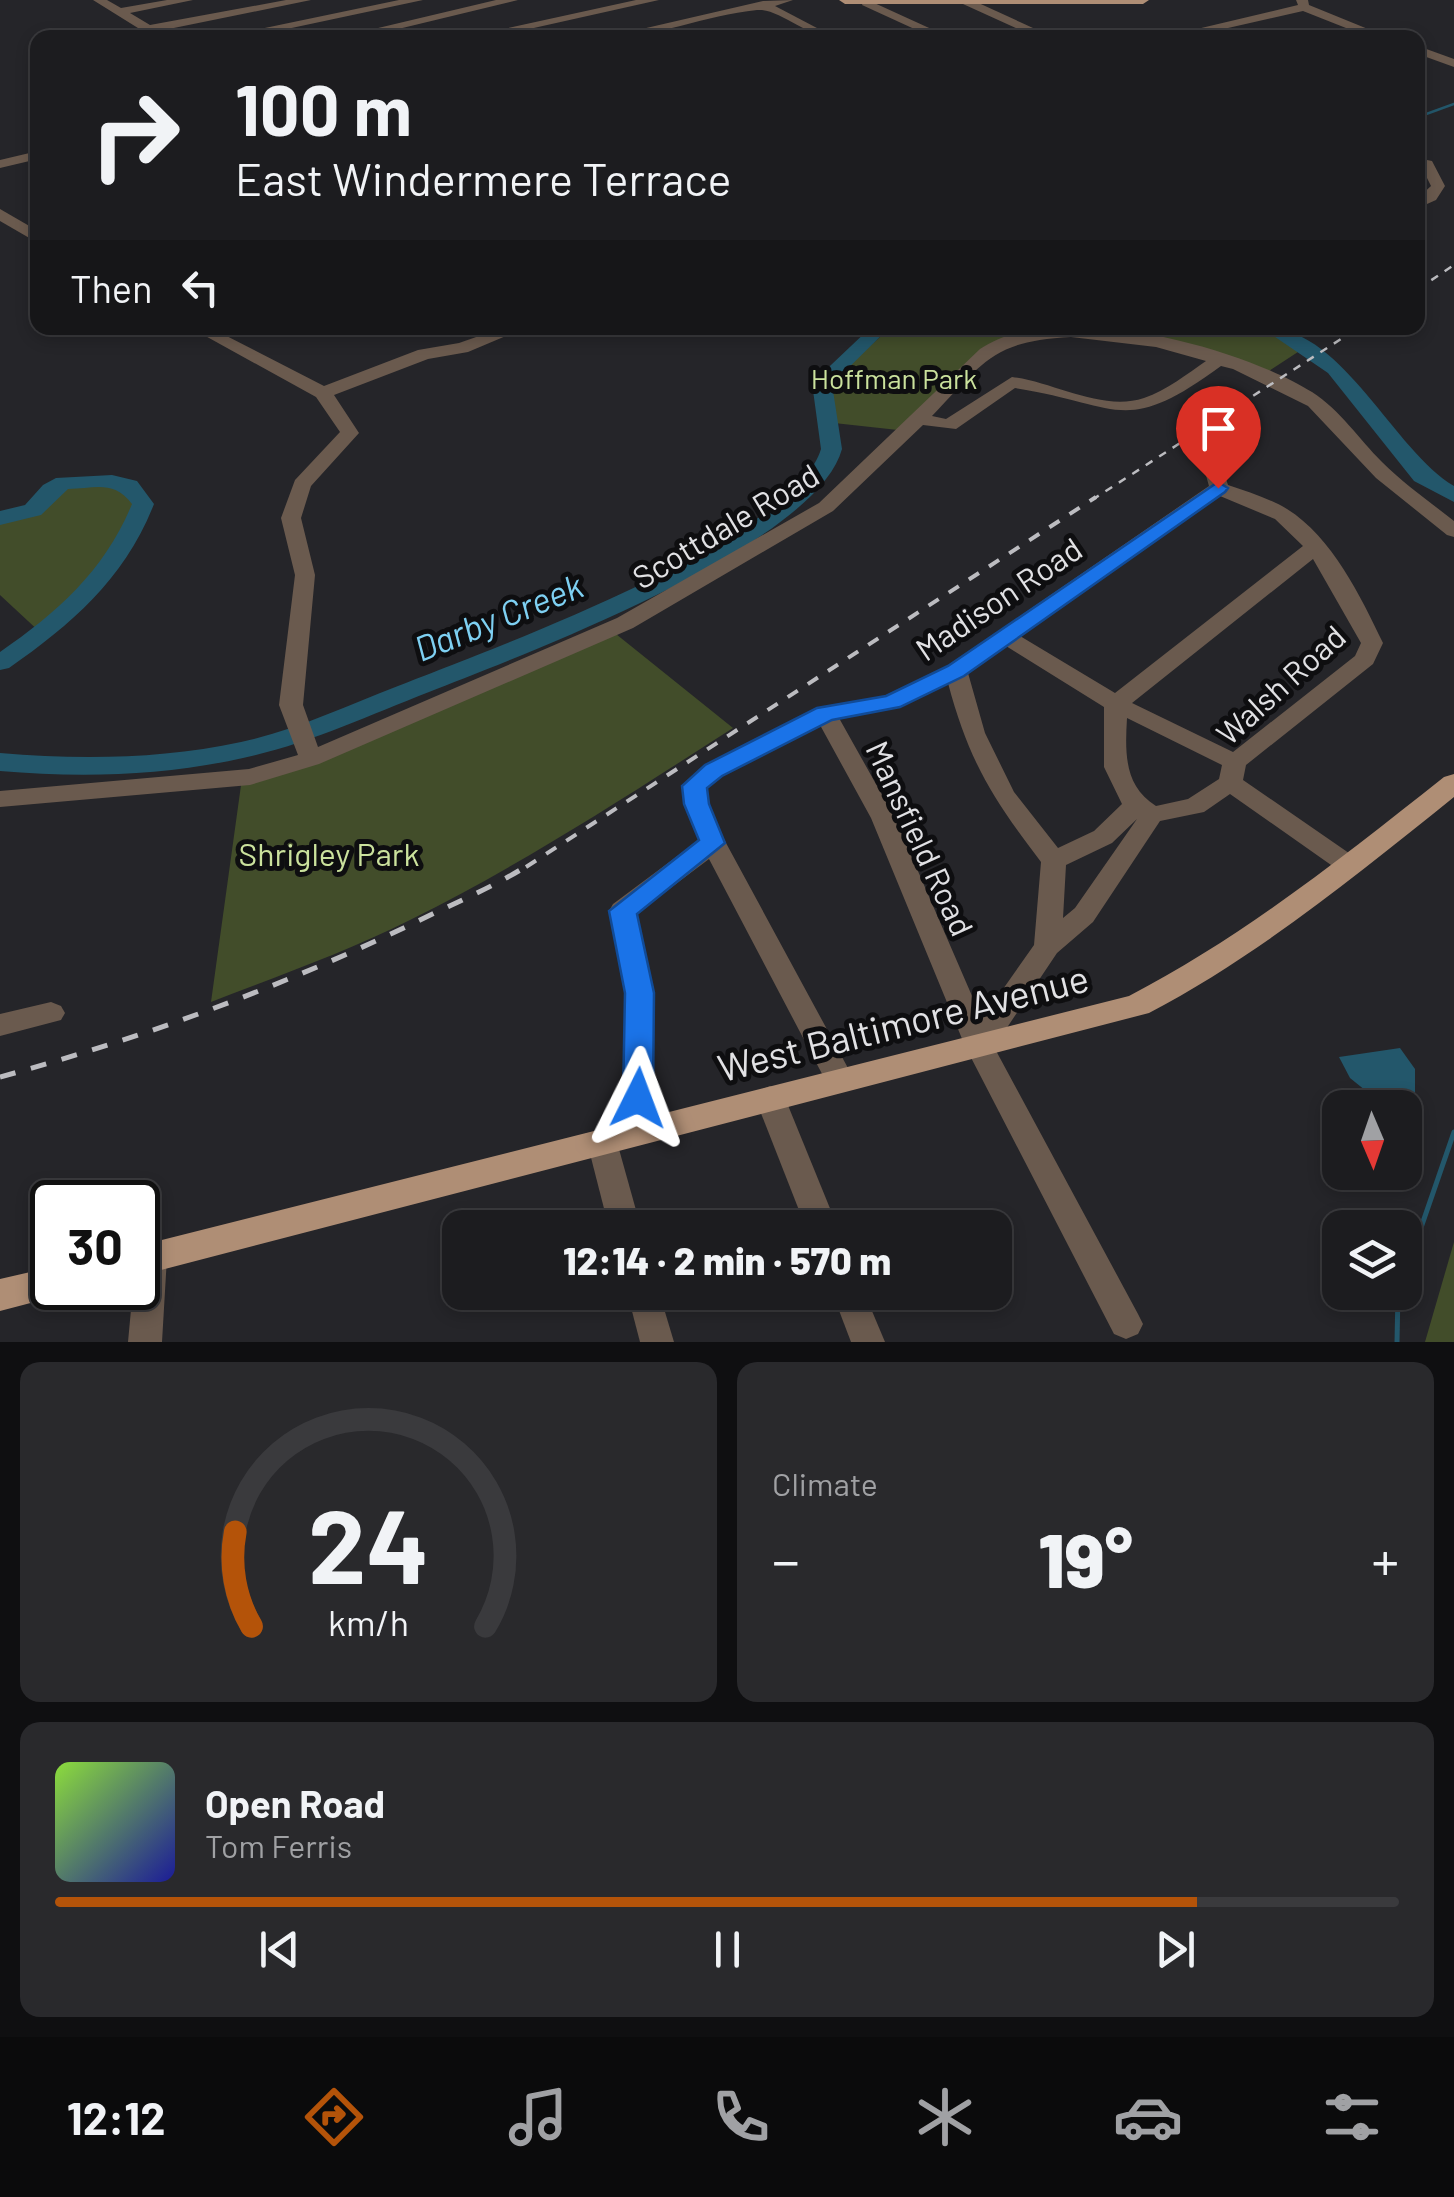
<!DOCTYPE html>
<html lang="en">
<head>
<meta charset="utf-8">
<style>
  body { margin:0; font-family:Barlow,sans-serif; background:#29292c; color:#f1f3f6; height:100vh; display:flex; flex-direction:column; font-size:38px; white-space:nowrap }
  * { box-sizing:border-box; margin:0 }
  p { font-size:32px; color:#a0a1a4 }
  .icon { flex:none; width:55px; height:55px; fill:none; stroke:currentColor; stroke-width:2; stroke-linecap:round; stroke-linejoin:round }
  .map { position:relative; height:1342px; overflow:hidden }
  .drawer { display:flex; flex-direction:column; gap:20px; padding:20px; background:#0f0f11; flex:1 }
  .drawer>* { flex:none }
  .guide { position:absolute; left:30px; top:30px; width:1395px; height:305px; border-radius:20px; box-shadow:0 5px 15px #0003,0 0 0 2px #3a3a3d; background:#1c1c1f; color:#f1f3f6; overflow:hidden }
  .needle { width:65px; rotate:178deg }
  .fabs { position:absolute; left:1322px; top:1090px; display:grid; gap:20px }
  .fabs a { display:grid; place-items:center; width:100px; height:100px; border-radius:20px; background:#1c1c1f; box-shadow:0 5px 15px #0003,0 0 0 2px #3a3a3d; font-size:50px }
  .speed { position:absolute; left:30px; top:1180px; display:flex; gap:20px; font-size:50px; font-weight:700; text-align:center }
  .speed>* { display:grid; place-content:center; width:130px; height:130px; border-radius:50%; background:#1c1c1f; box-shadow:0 5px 15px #0003,0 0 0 2px #3a3a3d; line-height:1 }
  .speed .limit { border:5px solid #111; border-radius:15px; background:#fff; color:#111 }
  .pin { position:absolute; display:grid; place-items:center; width:85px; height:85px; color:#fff; margin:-102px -42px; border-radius:50% 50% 50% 0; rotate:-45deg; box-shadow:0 0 10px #0007 }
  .pin .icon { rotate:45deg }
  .me { position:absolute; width:110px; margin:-55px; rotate:3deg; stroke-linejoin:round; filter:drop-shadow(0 0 8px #0008) }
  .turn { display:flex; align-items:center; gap:35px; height:210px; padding:0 40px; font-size:45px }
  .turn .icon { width:130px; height:130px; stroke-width:2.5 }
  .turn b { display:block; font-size:70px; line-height:85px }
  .then { display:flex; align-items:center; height:95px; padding:0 40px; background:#0003; gap:20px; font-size:38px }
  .big { font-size:75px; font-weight:800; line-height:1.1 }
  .drawer .tile { flex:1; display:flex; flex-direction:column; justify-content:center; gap:15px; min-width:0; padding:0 35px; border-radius:20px; background:#29292c }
  .drawer .dial { align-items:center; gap:0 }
  .dial svg { height:260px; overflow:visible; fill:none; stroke:#3a3a3d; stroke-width:7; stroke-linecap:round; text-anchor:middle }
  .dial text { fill:#f1f3f6; stroke:none }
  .song { display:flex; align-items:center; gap:30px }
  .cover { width:120px; height:120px; border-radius:15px; background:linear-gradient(135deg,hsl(90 70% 55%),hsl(240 70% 35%)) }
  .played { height:10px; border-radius:5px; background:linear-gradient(90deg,#b45309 85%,#3a3a3d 85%) }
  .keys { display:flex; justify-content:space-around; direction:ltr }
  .heat { display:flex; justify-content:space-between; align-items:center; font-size:55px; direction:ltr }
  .drawer .tiles { flex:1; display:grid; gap:20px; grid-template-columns:1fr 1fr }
  .tile:last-child { grid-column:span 2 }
  .trip { position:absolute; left:442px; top:1210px; width:570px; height:100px; border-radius:20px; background:#1c1c1f; box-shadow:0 5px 15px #0003,0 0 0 2px #3a3a3d; font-weight:800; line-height:100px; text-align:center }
  .dock { display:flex; height:160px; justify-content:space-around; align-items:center; background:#0b0b0c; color:#a0a1a4 }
  .dock .icon { width:70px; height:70px }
  .dock .on { color:#b45309 }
  .dock b { font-size:45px; color:#f1f3f6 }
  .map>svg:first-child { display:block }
  .green { fill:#424d2a }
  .water { fill:#23576b }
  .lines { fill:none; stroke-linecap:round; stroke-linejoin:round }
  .stream-far1 { stroke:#23576b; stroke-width:2.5 }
  .stream { stroke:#23576b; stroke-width:5 }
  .river { fill:#23576b; fill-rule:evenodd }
  .minor { fill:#6a5a4e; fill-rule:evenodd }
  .major { fill:#af8e75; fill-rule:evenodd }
  .rail-far2 { stroke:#bcbcc0; stroke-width:2.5; stroke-dasharray:8 8; stroke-linecap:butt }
  .rail-far1 { stroke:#bcbcc0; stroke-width:4; stroke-dasharray:12 12; stroke-linecap:butt }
  .rail { stroke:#bcbcc0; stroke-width:5; stroke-dasharray:16 16; stroke-linecap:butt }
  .route { fill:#1a73e8; stroke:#114b97; stroke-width:2.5 }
  .labels { text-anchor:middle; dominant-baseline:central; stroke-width:10; stroke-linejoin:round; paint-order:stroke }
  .far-park-label { font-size:28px; fill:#cbe29d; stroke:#0e0e10 }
  .street-label { font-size:32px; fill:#e1e1e4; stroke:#0e0e10 }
  .park-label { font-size:32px; fill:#cbe29d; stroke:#0e0e10 }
  .water-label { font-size:35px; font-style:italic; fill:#7ed0f2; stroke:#0e0e10 }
  .near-street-label { font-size:38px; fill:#e1e1e4; stroke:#0e0e10 }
</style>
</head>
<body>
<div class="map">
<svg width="1454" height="1342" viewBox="0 0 1454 1342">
  <rect width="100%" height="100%" fill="#252529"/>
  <!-- green -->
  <g class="green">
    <polygon points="890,328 1261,328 1301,350 1266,373 1103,331 993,343 898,430 834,423 829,383"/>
    <path d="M112 481 129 486 143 504C125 561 86 595 42 634L0 595V518L33 510 51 490 64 483Z"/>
    <path d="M611 630 733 728C627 796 523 864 410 920 346 952 278 976 211 1002L242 778Z"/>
    <polygon points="1454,1242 1454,1342 1425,1342"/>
  </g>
  <!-- water -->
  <polygon class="water" points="1400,1048 1415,1069 1415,1102 1386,1107 1350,1078 1339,1057"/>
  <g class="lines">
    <!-- stream-far1 -->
    <polyline class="stream-far1" points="1418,117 1454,104"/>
    <!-- stream -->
    <g class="stream">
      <polyline points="1405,1274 1454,1132"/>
      <polyline points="1397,1342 1398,1292"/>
    </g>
    <!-- river -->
    <g class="river">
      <path d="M870 328H889L832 384 842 449C816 546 520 656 429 692 367 716 308 744 243 758 163 776 81 778 0 771V753C81 760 161 759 241 742 296 730 346 706 398 686 486 651 794 540 821 449L812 383Z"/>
      <path d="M1262 328C1340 323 1392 449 1454 486V502L1414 481 1328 373Z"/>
      <path d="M112 475 137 481 154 504C125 578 72 624 9 668L0 670V652C58 612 105 570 132 504 114 480 96 488 68 489L41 515 0 525V511L25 505 43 485 56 478Z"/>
    </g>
    <!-- minor -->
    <g class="minor">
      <polygon points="93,0 107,0 121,8 167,0 193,0 130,13 150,25 286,0 311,0 159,31 165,38 154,38"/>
      <polygon points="399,0 423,0 244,38 217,38"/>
      <polygon points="496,0 518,0 361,38 336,38"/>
      <polygon points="636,0 659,0 489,38 463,38"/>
      <path d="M793 0 775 6 836 38C807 38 779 8 757 10 705 15 656 38 603 38L763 1Z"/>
      <polygon points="864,0 870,1 951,38 934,38 862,5"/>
      <polygon points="963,0 972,0 1055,38 1038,38 963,4"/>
      <polygon points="1296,0 1308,0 1309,5 1390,38 1372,38 1358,32 1316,38 1346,28 1303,11 1184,38 1159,38 1298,5"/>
      <polygon points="1418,46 1454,59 1454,67 1418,54"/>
      <polygon points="38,151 38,159 0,168 0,160"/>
      <polygon points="1427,160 1432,161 1445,186 1436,200 1418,208 1418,198 1431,186 1420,164"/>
      <polygon points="0,209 38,231 38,243 0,221"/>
      <path d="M191 328H211L324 386 418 350 459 343 502 328H525L468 352 428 359 334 395 359 433 311 486 301 518 315 575 303 705 318 747 617 618 819 503 980 349C1055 297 1239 346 1312 392 1340 410 1359 439 1382 462 1404 484 1430 502 1454 521V537L1447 535 1376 478 1308 406 1233 369 1221 366C1123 438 1120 404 1015 388L956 429 923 425 833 511 633 628 319 764 250 785 0 807V791L249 769 298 755 279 705 295 575 281 518 295 480 340 432 316 397ZM1071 337 1156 347 1206 361C1187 374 1167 390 1144 398 1102 412 1054 382 1012 377L946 419 932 416C984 362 992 341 1071 337Z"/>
      <path d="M1209 448 1218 454 1228 485C1248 492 1269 498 1287 509 1332 537 1361 597 1383 643L1373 664 1246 765 1243 780 1359 860 1363 866 1359 872H1341L1230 794 1204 812 1160 821 1093 922 1057 953 994 1047 1138 1314 1143 1324 1138 1334 1126 1339 1114 1334 965 1046 871 818 820 725 723 775 707 788 708 804 726 843 855 1081 850 1089 840 1092 830 1089 709 859 636 914 653 993 651 1132 647 1140 636 1144 625 1140 621 1132 625 993 609 911 613 904 699 840 684 804 683 786 705 765 817 708 885 696 948 666 1209 486 1200 454ZM1220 496 1275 519 1303 546 1115 693 1020 636ZM1313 559 1361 643 1355 656 1233 752 1132 703ZM1006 646 1104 707V767L1122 804 1094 831 1058 848 1014 792 985 733 968 673ZM948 683C969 762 993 799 1041 862L1034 945 982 1019 895 818 839 718 899 707ZM1127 718 1222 765 1219 779 1188 799 1156 806C1124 786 1125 753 1127 718ZM1137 819 1075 908 1063 918 1066 865 1112 843Z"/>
      <polygon points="51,1002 61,1006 65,1013 61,1020 0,1036 0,1014"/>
      <polygon points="770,1086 780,1090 785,1098 838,1228 806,1228 755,1098 760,1090"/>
      <polygon points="602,1130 613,1133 617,1142 641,1228 609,1228 587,1142 591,1133"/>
      <polygon points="151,1243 162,1247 167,1257 162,1342 128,1342 133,1288 138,1288 138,1252"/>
      <polygon points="627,1292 659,1292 674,1342 640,1342"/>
      <polygon points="832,1292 864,1292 885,1342 851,1342"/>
    </g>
    <!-- major -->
    <g class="major">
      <polygon points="839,0 1149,0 1143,4 845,4"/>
      <path d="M1454 774V797C1357 875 1259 955 1149 1013L138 1276V1246L1129 996C1243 937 1344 856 1444 777Z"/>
      <polygon points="52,1267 52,1288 68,1288 65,1294 0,1311 0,1279"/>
    </g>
    <!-- rail-far2 -->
    <g class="rail-far2">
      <polyline points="1418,289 1454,265"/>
      <polyline points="1092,500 1358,328"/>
    </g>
    <!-- rail-far1 -->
    <polyline class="rail-far1" points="526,867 1096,497"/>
    <!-- rail -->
    <path class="rail" d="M0 1077C143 1038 281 987 414 923 452 904 494 887 530 864"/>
  </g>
  <!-- route -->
  <polygon class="route" points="1218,482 1228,488 1225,492 964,676 900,707 832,720 722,776 707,788 709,804 725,843 637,914 654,993 653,1098 648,1106 638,1109 627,1106 623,1098 625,993 609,911 699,840 684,804 682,786 705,765 817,708 886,696 948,666"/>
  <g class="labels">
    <!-- far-park labels -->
    <g class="far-park-label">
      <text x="894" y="378">Hoffman Park</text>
    </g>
    <!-- street labels -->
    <g class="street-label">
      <text transform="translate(725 525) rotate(-31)">Scottdale Road</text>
      <text transform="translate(998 598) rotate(-34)">Madison Road</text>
      <text transform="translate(1280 684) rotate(-42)">Walsh Road</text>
      <text transform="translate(921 838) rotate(65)">Mansfield Road</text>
    </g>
    <!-- park labels -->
    <g class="park-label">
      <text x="329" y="853">Shrigley Park</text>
    </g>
    <!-- water labels -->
    <g class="water-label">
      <text transform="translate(498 616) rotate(-22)">Darby Creek</text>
    </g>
    <!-- near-street labels -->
    <g class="near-street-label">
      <text transform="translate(903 1022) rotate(-14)">West Baltimore Avenue</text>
    </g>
  </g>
</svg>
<div class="fabs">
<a><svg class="needle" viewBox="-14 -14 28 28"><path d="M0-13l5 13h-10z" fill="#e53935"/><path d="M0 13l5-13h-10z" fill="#a0a1a4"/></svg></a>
<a><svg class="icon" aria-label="layers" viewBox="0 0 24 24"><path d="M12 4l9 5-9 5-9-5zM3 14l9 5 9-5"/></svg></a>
</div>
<div class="speed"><div class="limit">30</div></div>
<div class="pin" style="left:1218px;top:488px;background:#d93025"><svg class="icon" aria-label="arrive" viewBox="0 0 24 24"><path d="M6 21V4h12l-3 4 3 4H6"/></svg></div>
<svg class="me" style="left:638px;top:1098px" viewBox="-20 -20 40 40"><path d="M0-17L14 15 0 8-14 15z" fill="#1a73e8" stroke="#fff" stroke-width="4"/></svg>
<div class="trip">12:14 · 2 min · 570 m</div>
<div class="guide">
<div class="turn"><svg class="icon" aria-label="right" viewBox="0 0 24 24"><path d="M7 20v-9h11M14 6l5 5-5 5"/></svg><div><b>100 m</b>East Windermere Terrace</div></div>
<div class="then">Then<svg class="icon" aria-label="left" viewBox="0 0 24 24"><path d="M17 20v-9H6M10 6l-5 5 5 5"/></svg></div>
</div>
</div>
<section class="drawer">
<div class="tiles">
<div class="tile dial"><svg viewBox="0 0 100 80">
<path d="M14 69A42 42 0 1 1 86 69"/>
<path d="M14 69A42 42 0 0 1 9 40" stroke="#b45309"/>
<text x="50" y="56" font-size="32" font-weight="700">24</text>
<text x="50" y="72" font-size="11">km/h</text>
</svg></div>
<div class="tile"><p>Climate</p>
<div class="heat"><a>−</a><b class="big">19°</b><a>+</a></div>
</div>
<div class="tile">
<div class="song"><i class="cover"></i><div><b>Open Road</b><p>Tom Ferris</p></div></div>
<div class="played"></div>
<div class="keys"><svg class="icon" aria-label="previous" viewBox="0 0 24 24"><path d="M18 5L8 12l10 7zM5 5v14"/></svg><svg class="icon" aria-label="pause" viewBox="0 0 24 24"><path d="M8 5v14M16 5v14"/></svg><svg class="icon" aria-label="next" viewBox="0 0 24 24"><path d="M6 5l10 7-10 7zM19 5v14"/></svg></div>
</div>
</div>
</section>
<nav class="dock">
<b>12:12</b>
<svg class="icon on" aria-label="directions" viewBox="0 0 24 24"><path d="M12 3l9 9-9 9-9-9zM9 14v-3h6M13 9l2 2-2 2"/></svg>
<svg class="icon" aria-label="music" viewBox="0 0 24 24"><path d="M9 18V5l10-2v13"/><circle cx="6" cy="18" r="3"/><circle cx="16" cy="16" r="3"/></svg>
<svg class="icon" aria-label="phone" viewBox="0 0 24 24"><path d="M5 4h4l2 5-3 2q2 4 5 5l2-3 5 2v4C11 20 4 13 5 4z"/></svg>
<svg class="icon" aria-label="climate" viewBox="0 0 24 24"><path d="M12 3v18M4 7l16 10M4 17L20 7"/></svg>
<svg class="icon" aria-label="car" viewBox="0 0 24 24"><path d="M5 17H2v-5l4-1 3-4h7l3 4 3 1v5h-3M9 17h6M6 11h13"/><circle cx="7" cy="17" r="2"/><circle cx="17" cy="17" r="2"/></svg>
<svg class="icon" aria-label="filters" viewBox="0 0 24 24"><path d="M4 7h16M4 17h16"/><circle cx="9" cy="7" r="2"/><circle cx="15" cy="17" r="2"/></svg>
</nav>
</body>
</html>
